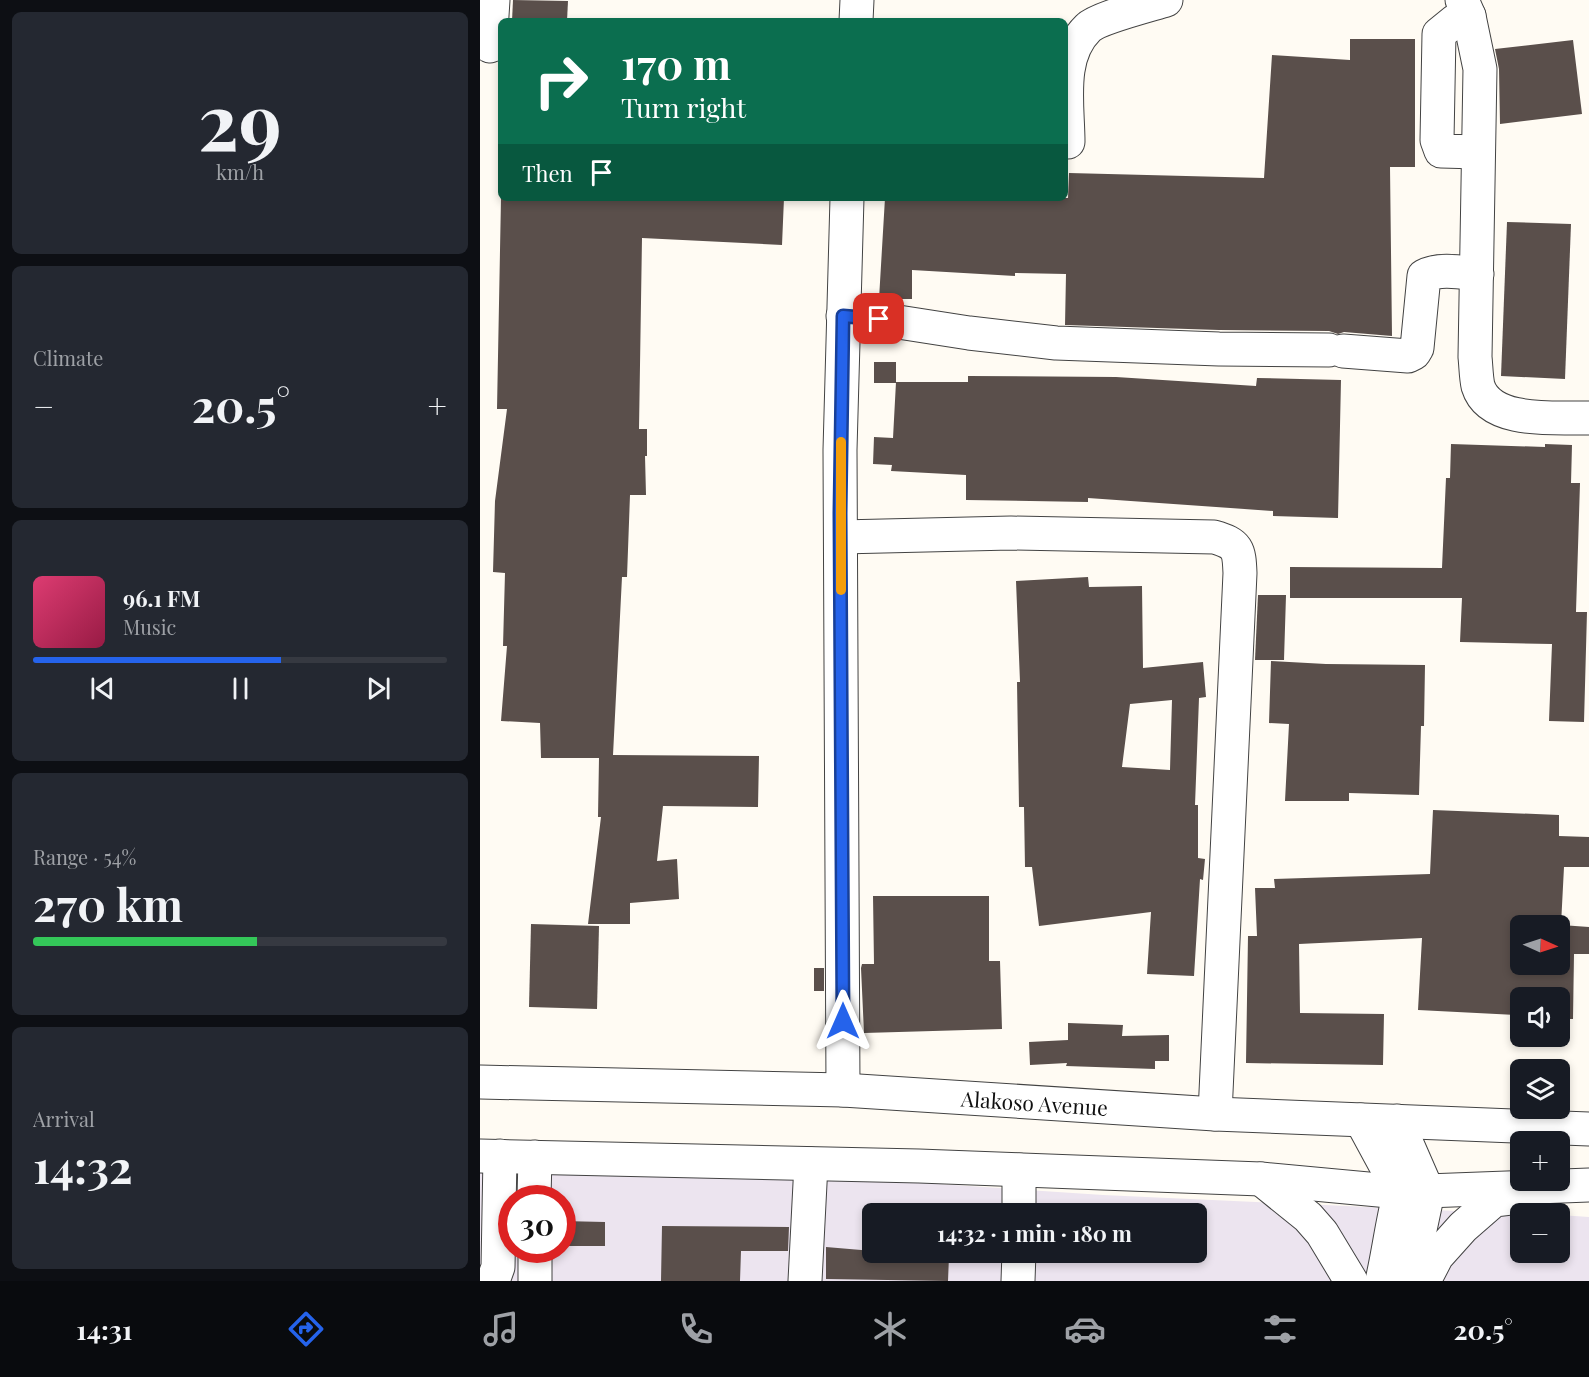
<!DOCTYPE html>
<html lang="en">
<head>
<meta charset="utf-8">
<style>
  body { margin:0; font-family:"Playfair Display",serif; background:#242831; color:#f1f3f6; height:100vh; display:flex; flex-direction:column; font-size:22px; white-space:nowrap }
  * { box-sizing:border-box; margin:0 }
  p { font-size:20px; color:#9ea1a6 }
  .icon { flex:none; width:33px; height:33px; fill:none; stroke:currentColor; stroke-width:2; stroke-linecap:round; stroke-linejoin:round }
  .map { position:relative; flex:1; overflow:hidden }
  .panel { display:flex; flex-direction:column; gap:12px; padding:12px; background:#0d0f14; width:480px }
  .panel>* { flex:none }
  .guide { position:absolute; left:18px; top:18px; width:570px; height:183px; border-radius:9px; box-shadow:0 3px 9px #0003; background:#0b6e4f; color:#fff; overflow:hidden }
  .needle { width:39px; rotate:93deg }
  .buttons { position:absolute; left:1030px; top:915px; display:grid; gap:12px }
  .buttons a { display:grid; place-items:center; width:60px; height:60px; border-radius:9px; background:#171b24; box-shadow:0 3px 9px #0003; font-size:30px }
  .speed { position:absolute; left:18px; top:1185px; display:flex; gap:12px; font-size:30px; font-weight:700; text-align:center }
  .speed>* { display:grid; place-content:center; width:78px; height:78px; border-radius:50%; background:#171b24; box-shadow:0 3px 9px #0003; line-height:1 }
  .speed .limit { border:9px solid #d22; background:#fff; color:#111 }
  .pin { position:absolute; display:grid; place-items:center; width:51px; height:51px; color:#fff; margin:-26px; border-radius:12px; box-shadow:0 3px 9px #0006 }
  .me { position:absolute; width:66px; margin:-33px; rotate:0deg; stroke-linejoin:round; filter:drop-shadow(0 0 4px #0008) }
  .turn { display:flex; align-items:center; gap:21px; height:126px; padding:0 24px; font-size:27px }
  .turn .icon { width:78px; height:78px; stroke-width:2.5 }
  .turn b { display:block; font-size:42px; line-height:51px }
  .then { display:flex; align-items:center; height:57px; padding:0 24px; background:#0003; gap:12px; font-size:22px }
  .big { font-size:45px; font-weight:700; line-height:1.1 }
  .panel .card { flex:1; display:flex; flex-direction:column; justify-content:center; gap:9px; min-width:0; padding:0 21px; border-radius:9px; background:#242831 }
  .panel .dial { align-items:center; gap:0 }
  .dial b { font-size:78px; line-height:1 }
  .song { display:flex; align-items:center; gap:18px }
  .cover { width:72px; height:72px; border-radius:9px; background:linear-gradient(135deg,hsl(340 70% 55%),hsl(340 70% 35%)) }
  .played { height:6px; border-radius:3px; background:linear-gradient(90deg,#2563eb 60%,#363941 60%) }
  .keys { display:flex; justify-content:space-around; direction:ltr }
  .heat { display:flex; justify-content:space-between; align-items:center; font-size:33px; direction:ltr }
  .charge { height:9px; border-radius:4px; background:linear-gradient(90deg,#34c759 54%,#363941 0) }
  .trip { position:absolute; left:382px; top:1203px; width:345px; height:60px; border-radius:9px; background:#171b24; box-shadow:0 3px 9px #0003; font-weight:700; line-height:60px; text-align:center }
  .tabs { display:flex; height:96px; justify-content:space-around; align-items:center; background:#090b0e; color:#9ea1a6 }
  .tabs .icon { width:42px; height:42px }
  .tabs .current { color:#2563eb }
  .tabs b { font-size:27px; color:#f1f3f6 }
  main { display:flex; flex:1; min-height:0 }
  .map>svg:first-child { display:block }
  .industrial { fill:#ece4ef; fill-rule:evenodd }
  .building { fill:#5a4f4b; fill-rule:evenodd }
  .lines { fill:none; stroke-linecap:round; stroke-linejoin:round }
  .minor-casing { stroke:#434343; stroke-width:35 }
  .minor { stroke:#fff; stroke-width:33 }
  .route-casing { stroke:#184099; stroke-width:15 }
  .route { stroke:#2563eb; stroke-width:10 }
  .slow { stroke:#f59e0b; stroke-width:10 }
  .labels { text-anchor:middle; dominant-baseline:central; stroke-width:6; stroke-linejoin:round; paint-order:stroke }
  .street-label { font-size:21px; fill:#101010; stroke:#fff }
</style>
</head>
<body>
<main>
<section class="panel">
<div class="card dial"><b>29</b><p>km/h</p></div>
<div class="card"><p>Climate</p>
<div class="heat"><a>−</a><b class="big">20.5°</b><a>+</a></div>
</div>
<div class="card">
<div class="song"><i class="cover"></i><div><b>96.1 FM</b><p>Music</p></div></div>
<div class="played"></div>
<div class="keys"><svg class="icon" aria-label="previous" viewBox="0 0 24 24"><path d="M18 5L8 12l10 7zM5 5v14"/></svg><svg class="icon" aria-label="pause" viewBox="0 0 24 24"><path d="M8 5v14M16 5v14"/></svg><svg class="icon" aria-label="next" viewBox="0 0 24 24"><path d="M6 5l10 7-10 7zM19 5v14"/></svg></div>
</div>
<div class="card"><p>Range · 54%</p><b class="big">270 km</b><div class="charge"></div></div>
<div class="card"><p>Arrival</p><b class="big">14:32</b></div>
</section>
<div class="map">
<svg width="1109" height="1281" viewBox="0 0 1109 1281">
  <rect width="100%" height="100%" fill="#fffbf3"/>
  <!-- industrial -->
  <path class="industrial" d="M55 1157 623 1195 1041 1214V1252H1080V1215L1109 1217V1281H0V1161ZM32 1198H82V1250H32ZM393 1214H717V1252H393Z"/>
  <!-- building -->
  <g class="building">
    <polygon points="33,0 88,1 87,21 32,21"/>
    <polygon points="870,39 935,39 935,167 910,167 912,336 864,332 858,334 849,331 739,330 585,325 586,274 535,273 535,276 432,270 432,299 399,299 405,198 588,198 589,173 784,178 792,55 870,60"/>
    <polygon points="1093,40 1102,114 1020,124 1019,69 1015,49"/>
    <polygon points="21,198 304,198 302,245 162,238 159,429 167,429 167,456 165,456 166,495 150,495 147,577 142,577 133,755 279,756 278,807 183,806 177,861 197,859 199,899 150,903 150,924 108,924 121,817 118,817 119,758 61,758 60,723 21,721 27,646 23,646 25,573 13,572 15,501 27,409 17,409"/>
    <polygon points="1027,222 1091,224 1085,379 1021,376"/>
    <rect x="394" y="362" width="22" height="21"/>
    <polygon points="488,376 636,377 776,386 777,378 861,380 858,518 793,516 793,511 608,498 608,502 486,500 486,475 411,471 412,465 393,464 394,437 413,438 416,382 488,382"/>
    <polygon points="971,444 1065,447 1065,444 1092,445 1091,483 1100,483 1096,612 1107,612 1104,722 1069,721 1072,644 980,642 982,598 810,598 810,567 962,568 966,478 970,478"/>
    <path d="M608 577 609 587 662 586 663 668 723 662 726 697 719 698 715 805H718V858L725 859 723 880 720 879 714 976 667 974 671 912 559 926 552 867H545L544 807H539L537 682H540L536 581ZM692 700 690 770 642 767 650 704Z"/>
    <polygon points="778,595 806,595 804,660 775,660"/>
    <polygon points="791,661 846,664 945,665 944,726 941,726 939,795 869,793 869,801 805,801 809,724 789,723"/>
    <path d="M953 810 1079 815V836L1109 837V867H1084L1081 925 1109 927V954H1094L1093 1019H1080V998H1041V1029H1035L1036 1015 938 1010 942 938 819 944 820 1013 904 1014 903 1065 766 1063 768 936H777L775 888H795L794 879 950 874ZM1041 926H1080V964H1041Z"/>
    <polygon points="393,896 509,896 509,961 520,961 522,1029 384,1033 381,968 382,964 394,964"/>
    <polygon points="51,924 119,926 117,1009 49,1007"/>
    <rect x="334" y="968" width="10" height="23"/>
    <polygon points="588,1023 643,1025 642,1036 689,1035 689,1061 675,1061 675,1069 586,1066 587,1063 550,1065 549,1042 588,1040"/>
    <polygon points="82,1221 125,1222 125,1246 82,1246"/>
    <polygon points="182,1226 309,1227 308,1251 261,1251 260,1281 181,1281"/>
    <polygon points="346,1247 393,1251 393,1252 469,1256 468,1281 346,1279"/>
  </g>
  <g class="lines">
    <!-- minor casing -->
    <g class="minor-casing">
      <g id="minor">
        <path d="M982 0 989 16 1000 69 995 357C996 366 996 377 998 386 1010 425 1077 417 1109 418"/>
        <polyline points="989,16 975,21 959,34 957,140 961,151 998,152"/>
        <polyline points="376,21 377,0"/>
        <polyline points="10,46 13,0"/>
        <path d="M588 142C588 105 578 57 608 28 618 18 670 5 686 0"/>
        <polyline points="363,316 399,319 489,333 576,343 739,349 849,350"/>
        <path d="M863 351 928 356 934 353 937 348 944 276C959 268 980 272 997 274"/>
        <path d="M361 537 531 533 734 537C758 544 759 549 760 573L735 1114"/>
        <path id="s1" d="M0 1082 363 1090 735 1114 1109 1129"/>
        <polyline points="363,1090 360,450 367,198"/>
        <path d="M881 1120 920 1192C912 1222 909 1251 902 1281"/>
        <polyline points="917,1121 948,1192 929,1281"/>
        <polyline points="0,1156 439,1166 781,1179 920,1192 1109,1185"/>
        <polyline points="539,1170 539,1214"/>
        <polyline points="781,1179 828,1217 842,1233 871,1281"/>
        <polyline points="54,1198 55,1157"/>
        <polyline points="55,1250 55,1281"/>
        <polyline points="13,1281 18,1267 20,1156"/>
        <polyline points="325,1281 331,1164"/>
        <polyline points="538,1281 539,1252"/>
        <polyline points="944,1281 957,1256 983,1227 1014,1200 1039,1197"/>
      </g>
    </g>
    <!-- minor -->
    <use href="#minor" class="minor"/>
  </g>
  <g class="lines">
    <!-- route casing -->
    <g class="route-casing">
      <polyline id="route" points="363,1021 360,513 363,316 399,319"/>
    </g>
    <!-- route -->
    <use href="#route" class="route"/>
    <!-- slow -->
    <polyline class="slow" points="361,442 361,590"/>
  </g>
  <g class="labels">
    <!-- street labels -->
    <g class="street-label">
      <text stroke="none"><textPath href="#s1" startOffset="555">Alakoso Avenue</textPath></text>
    </g>
  </g>
</svg>
<div class="buttons">
<a><svg class="needle" viewBox="-14 -14 28 28"><path d="M0-13l5 13h-10z" fill="#e53935"/><path d="M0 13l5-13h-10z" fill="#9ea1a6"/></svg></a>
<a><svg class="icon" aria-label="sound" viewBox="0 0 24 24"><path d="M4 9h4l5-4v14l-5-4H4zM17 9q2 3 0 6"/></svg></a>
<a><svg class="icon" aria-label="layers" viewBox="0 0 24 24"><path d="M12 4l9 5-9 5-9-5zM3 14l9 5 9-5"/></svg></a>
<a>+</a>
<a>−</a>
</div>
<div class="speed"><div class="limit">30</div></div>
<div class="pin" style="left:399px;top:319px;background:#d93025"><svg class="icon" aria-label="arrive" viewBox="0 0 24 24"><path d="M6 21V4h12l-3 4 3 4H6"/></svg></div>
<svg class="me" style="left:363px;top:1021px" viewBox="-20 -20 40 40"><path d="M0-17L14 15 0 8-14 15z" fill="#2563eb" stroke="#fff" stroke-width="4"/></svg>
<div class="trip">14:32 · 1 min · 180 m</div>
<div class="guide">
<div class="turn"><svg class="icon" aria-label="right" viewBox="0 0 24 24"><path d="M7 20v-9h11M14 6l5 5-5 5"/></svg><div><b>170 m</b>Turn right</div></div>
<div class="then">Then<svg class="icon" aria-label="arrive" viewBox="0 0 24 24"><path d="M6 21V4h12l-3 4 3 4H6"/></svg></div>
</div>
</div>
</main>
<nav class="tabs">
<b>14:31</b>
<svg class="icon current" aria-label="directions" viewBox="0 0 24 24"><path d="M12 3l9 9-9 9-9-9zM9 14v-3h6M13 9l2 2-2 2"/></svg>
<svg class="icon" aria-label="music" viewBox="0 0 24 24"><path d="M9 18V5l10-2v13"/><circle cx="6" cy="18" r="3"/><circle cx="16" cy="16" r="3"/></svg>
<svg class="icon" aria-label="phone" viewBox="0 0 24 24"><path d="M5 4h4l2 5-3 2q2 4 5 5l2-3 5 2v4C11 20 4 13 5 4z"/></svg>
<svg class="icon" aria-label="climate" viewBox="0 0 24 24"><path d="M12 3v18M4 7l16 10M4 17L20 7"/></svg>
<svg class="icon" aria-label="car" viewBox="0 0 24 24"><path d="M5 17H2v-5l4-1 3-4h7l3 4 3 1v5h-3M9 17h6M6 11h13"/><circle cx="7" cy="17" r="2"/><circle cx="17" cy="17" r="2"/></svg>
<svg class="icon" aria-label="filters" viewBox="0 0 24 24"><path d="M4 7h16M4 17h16"/><circle cx="9" cy="7" r="2"/><circle cx="15" cy="17" r="2"/></svg>
<b>20.5°</b>
</nav>
</body>
</html>
